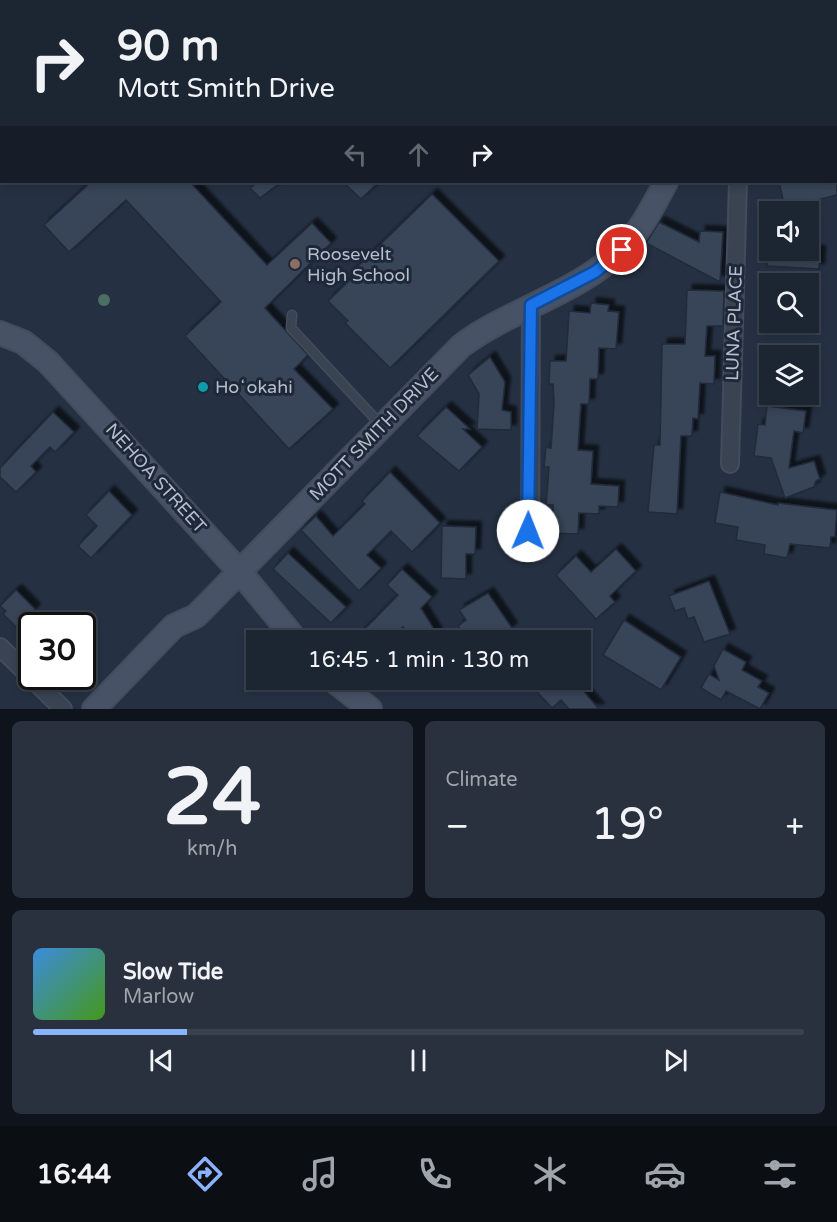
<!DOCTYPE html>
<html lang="en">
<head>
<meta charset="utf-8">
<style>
  body { margin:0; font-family:"Varela Round",sans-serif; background:#29313e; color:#f1f3f6; height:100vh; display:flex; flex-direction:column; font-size:22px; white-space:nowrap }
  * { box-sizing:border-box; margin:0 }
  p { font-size:20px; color:#a0a5ac }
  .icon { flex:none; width:33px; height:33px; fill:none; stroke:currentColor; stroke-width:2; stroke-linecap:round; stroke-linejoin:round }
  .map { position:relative; height:709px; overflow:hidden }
  .side { display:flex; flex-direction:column; gap:12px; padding:12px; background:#0f141c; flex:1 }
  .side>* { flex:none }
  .hud { position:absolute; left:0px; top:0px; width:837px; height:183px; box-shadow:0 3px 9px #0003,0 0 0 2px #3a424d; background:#1c2532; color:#f1f3f6; overflow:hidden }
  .fabs { position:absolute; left:759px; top:201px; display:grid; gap:12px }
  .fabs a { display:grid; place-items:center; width:60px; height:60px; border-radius:0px; background:#1c2532; box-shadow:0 3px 9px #0003,0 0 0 2px #3a424d; font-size:30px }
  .speed { position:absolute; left:18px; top:612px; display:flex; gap:12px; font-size:30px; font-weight:700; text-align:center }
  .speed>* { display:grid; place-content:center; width:78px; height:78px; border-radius:50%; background:#1c2532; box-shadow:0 3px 9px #0003,0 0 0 2px #3a424d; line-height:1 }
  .speed .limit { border:3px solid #111; border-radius:9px; background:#fff; color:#111 }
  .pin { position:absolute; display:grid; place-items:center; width:51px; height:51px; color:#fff; margin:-26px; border:3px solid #fff; border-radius:50%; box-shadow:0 2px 6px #0007 }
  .me { position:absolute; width:66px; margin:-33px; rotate:1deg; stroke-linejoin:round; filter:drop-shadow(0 0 4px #0008) }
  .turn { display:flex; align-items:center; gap:21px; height:126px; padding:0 18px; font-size:27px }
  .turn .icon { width:78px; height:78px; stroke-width:2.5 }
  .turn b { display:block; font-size:42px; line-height:51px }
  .lanes { display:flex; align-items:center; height:57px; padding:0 18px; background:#0003; justify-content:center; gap:30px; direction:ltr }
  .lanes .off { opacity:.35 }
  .big { font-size:45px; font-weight:600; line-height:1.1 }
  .side .tile { flex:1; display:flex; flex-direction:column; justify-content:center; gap:9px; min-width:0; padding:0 21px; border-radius:9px; background:#29313e }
  .side .dial { align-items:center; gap:0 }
  .dial b { font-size:78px; line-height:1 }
  .song { display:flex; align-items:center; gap:18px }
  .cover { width:72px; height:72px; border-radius:9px; background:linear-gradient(135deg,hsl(210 70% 55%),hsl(100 70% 35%)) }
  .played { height:6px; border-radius:3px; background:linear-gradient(90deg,#8ab3fd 20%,#3a424d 20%) }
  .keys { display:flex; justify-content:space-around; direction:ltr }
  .heat { display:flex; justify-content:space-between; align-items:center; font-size:33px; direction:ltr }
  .side .tiles { flex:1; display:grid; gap:12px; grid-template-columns:1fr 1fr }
  .tile:last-child { grid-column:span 2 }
  .trip { position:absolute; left:246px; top:630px; width:345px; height:60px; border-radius:0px; background:#1c2532; box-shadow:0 3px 9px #0003,0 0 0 2px #3a424d; font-weight:600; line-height:60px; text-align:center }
  .tab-bar { display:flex; height:96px; justify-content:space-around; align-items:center; background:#0b0f14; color:#a0a5ac }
  .tab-bar .icon { width:42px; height:42px }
  .tab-bar .active { color:#8ab3fd }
  .tab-bar b { font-size:27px; color:#f1f3f6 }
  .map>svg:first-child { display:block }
  .building { fill:#374559; stroke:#202a3a; stroke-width:1.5; filter:url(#shadow) }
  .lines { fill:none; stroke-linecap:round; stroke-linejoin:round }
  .lane-casing { stroke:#434c5c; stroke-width:11 }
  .street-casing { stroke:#434c5c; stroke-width:20 }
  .secondary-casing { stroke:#434c5c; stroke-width:26 }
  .lane { stroke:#394352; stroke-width:8 }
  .street { stroke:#394352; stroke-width:16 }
  .secondary { stroke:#475266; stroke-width:22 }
  .tree { fill:#4c6d61 }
  .route-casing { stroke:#114b97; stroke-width:15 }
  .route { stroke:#1a73e8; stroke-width:10 }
  .education-dot { fill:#8d6e63; stroke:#1e2838; stroke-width:2 }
  .culture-dot { fill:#0f9aa8; stroke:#1e2838; stroke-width:2 }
  .labels { text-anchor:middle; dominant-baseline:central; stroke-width:6; stroke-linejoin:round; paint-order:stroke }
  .poi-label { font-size:18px; fill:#b6becc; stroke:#1e2838; text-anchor:start }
  .street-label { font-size:18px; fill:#b6becc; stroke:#1e2838 }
</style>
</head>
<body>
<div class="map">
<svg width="837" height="709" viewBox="0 0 837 709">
  <defs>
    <filter id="shadow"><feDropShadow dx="5.5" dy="-5.5" stdDeviation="1.5" flood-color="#0009"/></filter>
  </defs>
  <rect width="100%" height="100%" fill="#253143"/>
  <!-- building -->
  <g class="building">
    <polygon points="91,182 190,182 267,265 312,223 331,243 265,308 308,355 294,369 333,409 289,449 185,336 221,302 126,200 69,252 44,225"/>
    <polygon points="258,182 281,182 260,198 250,188"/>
    <polygon points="343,182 379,182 361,199"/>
    <polygon points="779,182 837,182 837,195 785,208"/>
    <polygon points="432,194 499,261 390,368 345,323 348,321 328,301 353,277 350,274"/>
    <polygon points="659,222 699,242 700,231 723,232 720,282 646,243"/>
    <polygon points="768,250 820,251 819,269 767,266"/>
    <polygon points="687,290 724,291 723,326 707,326 705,356 715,356 714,384 700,383 698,419 693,418 692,436 681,436 677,514 648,512 654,445 660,445 662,344 685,344"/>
    <polygon points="591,303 609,305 608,311 619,312 616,349 599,348 598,379 590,379 589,404 581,404 578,450 593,451 591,484 619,486 618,507 599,506 599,514 579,513 578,534 552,533 553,505 546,505 549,467 544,467 546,447 551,448 554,403 553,384 549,384 550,361 566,361 569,311 590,313"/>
    <polygon points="490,357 505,382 502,410 511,412 511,430 477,429 479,394 468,375"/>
    <polygon points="767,406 806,411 803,433 794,431 789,468 814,461 820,479 816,481 814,487 785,498 771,458 754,456 758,424 765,425"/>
    <polygon points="446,407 470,429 463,429 482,447 459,471 417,436"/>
    <polygon points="53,412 74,432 55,452 50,447 31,466 36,472 16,492 0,477 0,468"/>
    <polygon points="390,472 440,523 412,552 391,531 367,555 381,568 359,591 301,530 316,516 333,536 365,504 362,501"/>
    <polygon points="109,491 132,515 91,558 78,546 97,526 86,515"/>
    <polygon points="720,492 778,505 778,503 837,510 835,537 831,537 830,548 790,544 787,558 764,554 765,545 736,540 738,527 715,523"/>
    <polygon points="442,526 476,527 475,554 466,554 466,579 441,578"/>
    <polygon points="616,549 636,571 610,596 615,602 596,619 556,575 576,556 591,572"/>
    <polygon points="288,553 346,607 331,623 273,569"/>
    <polygon points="402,569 432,597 421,608 437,634 427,640 412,640 403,627 396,634 393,631 384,640 354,640 398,595 387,585"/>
    <polygon points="709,581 730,634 704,642 694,617 688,619 684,608 675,611 669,596"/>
    <polygon points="16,590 35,609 17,628 3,614 6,611 0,606"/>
    <polygon points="488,593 512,628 504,633 509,640 468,640 458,626 466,620 459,610"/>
    <polygon points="624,620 681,657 661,690 603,655"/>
    <polygon points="723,649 746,662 742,670 762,681 758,687 769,693 760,709 726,691 721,700 701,688 709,674 719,680 714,666"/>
    <polygon points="526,680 574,680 599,709 569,709 561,700 552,708"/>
  </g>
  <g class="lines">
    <!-- lane casing -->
    <g class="lane-casing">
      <g id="lane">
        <polyline points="61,0 61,2"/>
        <polyline points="252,0 253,2"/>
        <polyline points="292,315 291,328 381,425"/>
      </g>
    </g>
    <!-- street casing -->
    <g class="street-casing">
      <g id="street">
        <polyline points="730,464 738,182"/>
        <polyline points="530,551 531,305"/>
        <polyline points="0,647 63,709"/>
      </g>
    </g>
    <!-- secondary casing -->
    <g class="secondary-casing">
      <g id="secondary">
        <polyline points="740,2 740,0"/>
        <polyline points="0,333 23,342 48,362 240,572 296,640"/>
        <polyline points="333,680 370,709"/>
        <path d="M94 709 174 626 196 616 461 346C510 309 577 294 621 250 641 231 653 206 666 182"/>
      </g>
    </g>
    <!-- lane -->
    <use href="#lane" class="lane"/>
    <!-- street -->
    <use href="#street" class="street"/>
    <!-- secondary -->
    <use href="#secondary" class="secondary"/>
  </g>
  <!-- trees -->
  <circle class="tree" cx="104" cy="300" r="6"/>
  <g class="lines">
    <!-- route casing -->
    <g class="route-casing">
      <polyline id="route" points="528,531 531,305 595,272 622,250"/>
    </g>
    <!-- route -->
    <use href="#route" class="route"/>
  </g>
  <!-- markers -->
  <circle class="education-dot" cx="295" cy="264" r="6"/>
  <circle class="culture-dot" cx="203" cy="387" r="6"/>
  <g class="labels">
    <!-- poi labels -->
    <g class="poi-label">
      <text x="307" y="254">Roosevelt<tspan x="307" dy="21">High School</tspan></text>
      <text x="215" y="387">Hoʻokahi</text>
    </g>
    <!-- street labels -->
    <g class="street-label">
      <text transform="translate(734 323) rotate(-88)">LUNA PLACE</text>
      <text transform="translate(374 434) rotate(-46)">MOTT SMITH DRIVE</text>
      <text transform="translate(156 478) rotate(48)">NEHOA STREET</text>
    </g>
  </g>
</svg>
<div class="fabs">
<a><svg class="icon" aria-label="sound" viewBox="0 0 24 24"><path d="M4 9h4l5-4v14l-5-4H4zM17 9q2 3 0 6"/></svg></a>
<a><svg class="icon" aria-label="search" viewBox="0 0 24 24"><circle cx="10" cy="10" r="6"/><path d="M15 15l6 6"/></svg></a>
<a><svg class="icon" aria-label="layers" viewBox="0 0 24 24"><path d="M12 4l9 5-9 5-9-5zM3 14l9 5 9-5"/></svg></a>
</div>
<div class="speed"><div class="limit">30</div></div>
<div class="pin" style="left:622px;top:250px;background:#d93025"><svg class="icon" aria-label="arrive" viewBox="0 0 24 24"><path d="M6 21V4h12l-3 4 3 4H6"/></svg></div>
<svg class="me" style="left:528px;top:531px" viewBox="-20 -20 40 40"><circle r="19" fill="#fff"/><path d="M0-13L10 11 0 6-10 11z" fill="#1a73e8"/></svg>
<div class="trip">16:45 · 1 min · 130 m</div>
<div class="hud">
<div class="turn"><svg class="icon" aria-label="right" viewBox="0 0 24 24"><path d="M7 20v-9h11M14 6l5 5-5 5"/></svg><div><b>90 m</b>Mott Smith Drive</div></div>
<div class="lanes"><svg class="icon off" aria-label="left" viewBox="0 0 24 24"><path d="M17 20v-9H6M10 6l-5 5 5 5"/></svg><svg class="icon off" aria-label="ahead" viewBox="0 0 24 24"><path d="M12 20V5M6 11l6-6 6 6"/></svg><svg class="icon" aria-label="right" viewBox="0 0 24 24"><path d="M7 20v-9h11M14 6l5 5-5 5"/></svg></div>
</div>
</div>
<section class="side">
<div class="tiles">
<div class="tile dial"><b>24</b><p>km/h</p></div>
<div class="tile"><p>Climate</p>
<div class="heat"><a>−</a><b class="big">19°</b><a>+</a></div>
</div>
<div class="tile">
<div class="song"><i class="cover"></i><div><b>Slow Tide</b><p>Marlow</p></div></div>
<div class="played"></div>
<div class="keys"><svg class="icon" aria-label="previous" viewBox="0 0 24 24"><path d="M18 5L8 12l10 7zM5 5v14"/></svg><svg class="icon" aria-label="pause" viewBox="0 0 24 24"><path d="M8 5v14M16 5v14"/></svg><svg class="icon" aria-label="next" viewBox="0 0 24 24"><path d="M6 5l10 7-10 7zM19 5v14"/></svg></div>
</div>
</div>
</section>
<nav class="tab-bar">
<b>16:44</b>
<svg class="icon active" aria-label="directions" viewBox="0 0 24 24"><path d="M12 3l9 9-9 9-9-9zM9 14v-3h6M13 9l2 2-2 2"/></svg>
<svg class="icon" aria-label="music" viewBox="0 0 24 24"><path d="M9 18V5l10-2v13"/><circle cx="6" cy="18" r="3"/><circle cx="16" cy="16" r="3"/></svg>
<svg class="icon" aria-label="phone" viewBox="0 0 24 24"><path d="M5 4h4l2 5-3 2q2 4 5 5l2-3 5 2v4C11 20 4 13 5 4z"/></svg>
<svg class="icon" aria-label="climate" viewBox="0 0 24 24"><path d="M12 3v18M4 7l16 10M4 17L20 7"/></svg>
<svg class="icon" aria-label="car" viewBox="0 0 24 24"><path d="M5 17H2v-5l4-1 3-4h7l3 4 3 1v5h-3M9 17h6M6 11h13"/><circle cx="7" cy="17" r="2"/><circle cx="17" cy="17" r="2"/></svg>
<svg class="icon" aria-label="filters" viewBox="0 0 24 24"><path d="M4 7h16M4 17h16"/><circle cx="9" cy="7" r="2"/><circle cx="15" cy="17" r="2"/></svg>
</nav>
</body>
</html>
